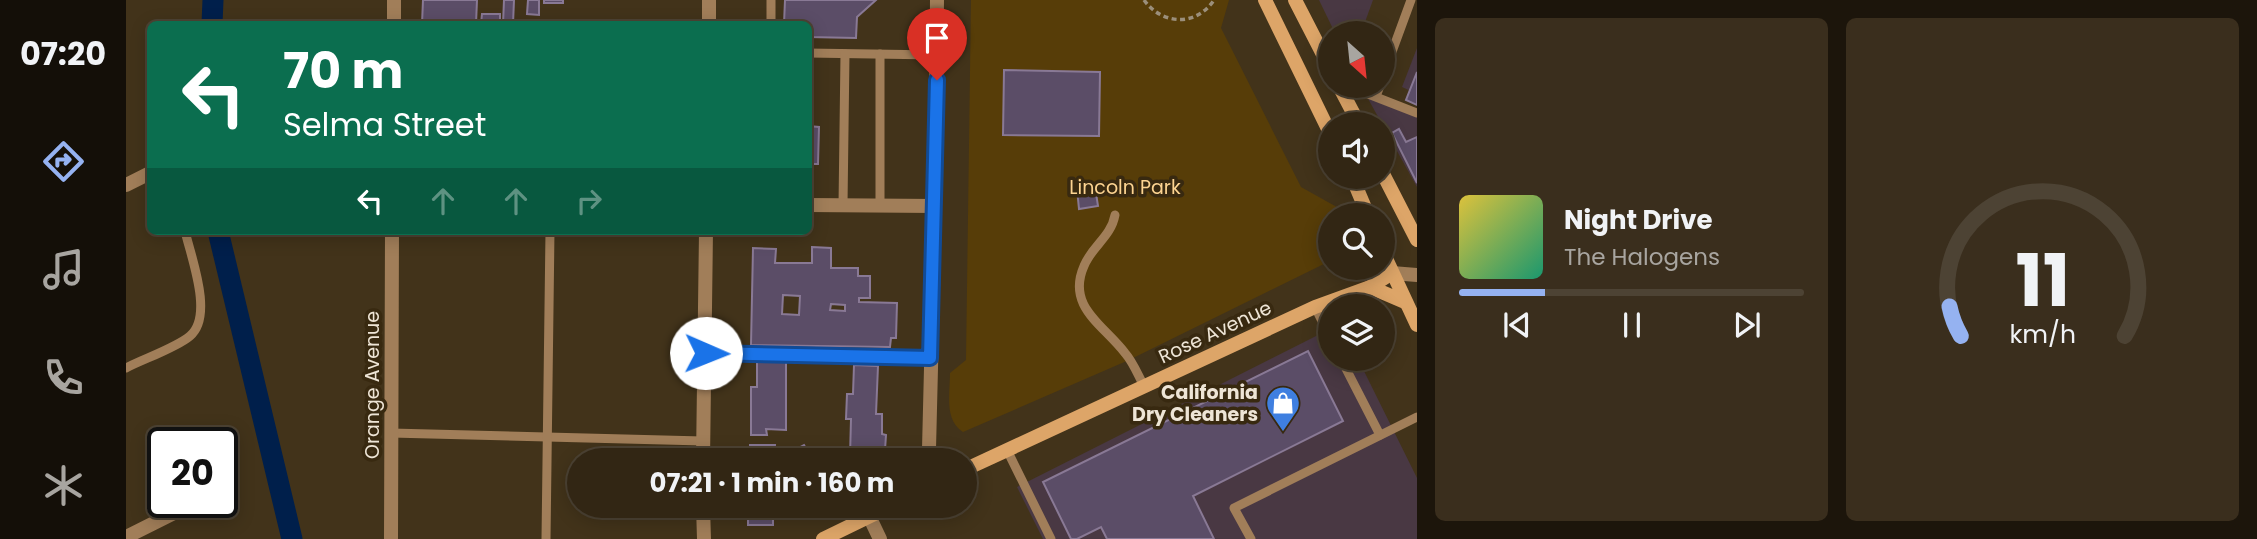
<!DOCTYPE html>
<html lang="en">
<head>
<meta charset="utf-8">
<style>
  body { margin:0; font-family:Poppins,sans-serif; background:#3a2e1d; color:#f1f3f6; height:100vh; display:flex; flex-direction:column; font-size:26px; white-space:nowrap }
  * { box-sizing:border-box; margin:0 }
  p { font-size:23px; color:#a8a5a0 }
  .icon { flex:none; width:38px; height:38px; fill:none; stroke:currentColor; stroke-width:2; stroke-linecap:round; stroke-linejoin:round }
  .map { position:relative; flex:1; overflow:hidden }
  .panel { display:flex; flex-direction:column; gap:18px; padding:18px; background:#1c150b; width:840px }
  .panel>* { flex:none }
  .guide { position:absolute; left:21px; top:21px; width:665px; height:214px; border-radius:10px; box-shadow:0 4px 18px #0003,0 0 0 2px #4d4334; background:#0b6e4f; color:#fff; overflow:hidden }
  .needle { width:46px; rotate:153deg }
  .tools { position:absolute; left:1192px; top:21px; display:grid; gap:14px }
  .tools a { display:grid; place-items:center; width:77px; height:77px; border-radius:50%; background:#322614; box-shadow:0 4px 18px #0003,0 0 0 2px #4d4334; font-size:35px }
  .speed { position:absolute; left:21px; top:427px; display:flex; gap:14px; font-size:35px; font-weight:700; text-align:center }
  .speed>* { display:grid; place-content:center; width:91px; height:91px; border-radius:50%; background:#322614; box-shadow:0 4px 18px #0003,0 0 0 2px #4d4334; line-height:1 }
  .speed .limit { border:4px solid #111; border-radius:10px; background:#fff; color:#111 }
  .pin { position:absolute; display:grid; place-items:center; width:60px; height:60px; color:#fff; margin:-72px -30px; border-radius:50% 50% 50% 0; rotate:-45deg; box-shadow:0 0 7px #0007 }
  .pin .icon { rotate:45deg }
  .me { position:absolute; width:77px; margin:-38px; rotate:91deg; stroke-linejoin:round; filter:drop-shadow(0 0 5px #0008) }
  .turn { display:flex; align-items:center; gap:24px; height:147px; padding:0 21px; font-size:32px }
  .turn .icon { width:91px; height:91px; stroke-width:2.5 }
  .turn b { display:block; font-size:49px; line-height:60px }
  .lanes { display:flex; align-items:center; height:66px; padding:0 21px; background:#0003; justify-content:center; gap:35px; direction:ltr }
  .lanes .off { opacity:.35 }
  .panel .tile { flex:1; display:flex; flex-direction:column; justify-content:center; gap:10px; min-width:0; padding:0 24px; border-radius:10px; background:#3a2e1d }
  .panel .dial { align-items:center; gap:0 }
  .dial svg { height:182px; overflow:visible; fill:none; stroke:#4d4334; stroke-width:7; stroke-linecap:round; text-anchor:middle }
  .dial text { fill:#f1f3f6; stroke:none }
  .song { display:flex; align-items:center; gap:21px }
  .cover { width:84px; height:84px; border-radius:10px; background:linear-gradient(135deg,hsl(50 70% 55%),hsl(160 70% 35%)) }
  .played { height:7px; border-radius:4px; background:linear-gradient(90deg,#95b2f1 25%,#4d4334 25%) }
  .keys { display:flex; justify-content:space-around; direction:ltr }
  .panel .tiles { flex:1; display:grid; gap:18px; grid-template-columns:repeat(2,1fr) }
  .trip { position:absolute; left:441px; top:448px; width:410px; height:70px; border-radius:35px; background:#322614; box-shadow:0 4px 18px #0003,0 0 0 2px #4d4334; font-weight:700; line-height:70px; text-align:center }
  main { display:flex; flex:1; min-height:0 }
  .menu { display:flex; flex-direction:column; width:126px; justify-content:space-around; align-items:center; background:#140f08; color:#a8a5a0 }
  .menu .icon { width:49px; height:49px }
  .menu .active { color:#95b2f1 }
  .menu b { font-size:32px; color:#f1f3f6 }
  .map>svg:first-child { display:block }
  .commercial { fill:#493843 }
  .green { fill:#573d08 }
  .lines { fill:none; stroke-linecap:round; stroke-linejoin:round }
  .canal { stroke:#001f4b; stroke-width:21 }
  .building { fill:#5b4d67; stroke:#897995; stroke-width:2; fill-rule:evenodd }
  .path { stroke:#9b8f7b; stroke-width:3.5; stroke-dasharray:5 3.5; stroke-linecap:butt }
  .lane { stroke:#a17e59; stroke-width:9 }
  .street { stroke:#a17e59; stroke-width:14 }
  .secondary { stroke:#dda568; stroke-width:14 }
  .route-casing { stroke:#114b97; stroke-width:18 }
  .route { stroke:#1a73e8; stroke-width:12 }
  .labels { text-anchor:middle; dominant-baseline:central; stroke-width:7; stroke-linejoin:round; paint-order:stroke }
  .park-label { font-size:19px; fill:#fdd491; stroke:#382910 }
  .street-label { font-size:19px; fill:#eee5d6; stroke:#382910 }
  .poi-label { font-size:19px; font-weight:bold; fill:#eee5d6; stroke:#382910; text-anchor:end }
</style>
</head>
<body>
<main>
<nav class="menu">
<b>07:20</b>
<svg class="icon active" aria-label="directions" viewBox="0 0 24 24"><path d="M12 3l9 9-9 9-9-9zM9 14v-3h6M13 9l2 2-2 2"/></svg>
<svg class="icon" aria-label="music" viewBox="0 0 24 24"><path d="M9 18V5l10-2v13"/><circle cx="6" cy="18" r="3"/><circle cx="16" cy="16" r="3"/></svg>
<svg class="icon" aria-label="phone" viewBox="0 0 24 24"><path d="M5 4h4l2 5-3 2q2 4 5 5l2-3 5 2v4C11 20 4 13 5 4z"/></svg>
<svg class="icon" aria-label="climate" viewBox="0 0 24 24"><path d="M12 3v18M4 7l16 10M4 17L20 7"/></svg>
</nav>
<div class="map">
<svg width="1291" height="539" viewBox="0 0 1291 539">
  <rect width="100%" height="100%" fill="#42331a"/>
  <!-- commercial -->
  <g class="commercial">
    <polygon points="1193,0 1247,0 1235,33 1209,33"/>
    <polygon points="1291,48 1291,94 1276,87"/>
    <polygon points="1240,95 1291,115 1291,187 1256,124"/>
    <polygon points="1204,329 1204,359 1232,359 1291,478 1291,539 917,539 891,487"/>
  </g>
  <!-- green -->
  <path class="green" d="M845 0H1103L1095 28 1175 187 1225 215H1204V261L1003 360 837 432C818 420 824 394 824 373L840 360Z"/>
  <g class="lines">
    <!-- canal -->
    <g class="canal">
      <polyline points="86,24 87,0"/>
      <polyline points="92,231 166,539"/>
    </g>
  </g>
  <!-- building -->
  <g class="building">
    <polygon points="297,0 351,0 350,24 296,24"/>
    <polygon points="378,0 388,0 387,24 377,24"/>
    <polygon points="402,0 413,0 413,15 401,14"/>
    <rect x="418" y="0" width="19" height="3"/>
    <polygon points="659,0 750,0 731,17 730,38 682,37 682,24 658,24"/>
    <polygon points="356,14 374,14 374,24 355,24"/>
    <polygon points="878,70 974,72 973,136 877,135"/>
    <polygon points="1291,72 1291,105 1280,100"/>
    <polygon points="682,126 693,127 692,164 682,164"/>
    <polygon points="1273,129 1280,142 1291,137 1291,183 1266,133"/>
    <polygon points="969,187 972,206 953,209 951,189"/>
    <path d="M686 247 705 248V268H732V276H744V298H733V302L771 303 770 338H765L764 347 625 345 627 248 650 249 649 263H686ZM657 295 674 296 673 315 656 314ZM705 304 719 305V311L704 310Z"/>
    <polygon points="1182,351 1217,421 1067,496 1088,539 981,539 975,527 951,539 945,539 917,482"/>
    <polygon points="631,362 660,362 660,430 640,429 641,435 625,435 625,387 631,387"/>
    <polygon points="728,365 752,366 750,414 756,414 756,434 760,435 759,450 740,450 740,456 724,456 725,419 720,419 721,394 727,394"/>
    <polygon points="624,445 649,445 648,460 624,460"/>
    <polygon points="678,445 686,460 661,460 659,455"/>
    <rect x="622" y="506" width="25" height="19"/>
  </g>
  <g class="lines">
    <!-- path -->
    <path class="path" d="M1018 0C1036 25 1070 27 1088 0"/>
    <!-- lane -->
    <g class="lane">
      <polyline points="645,0 645,24"/>
      <polyline points="682,53 811,55"/>
      <polyline points="754,54 754,205"/>
      <polyline points="1256,79 1285,0"/>
      <polyline points="1214,87 1237,92 1291,113"/>
      <polyline points="1250,96 1254,86"/>
      <polyline points="717,205 719,54"/>
      <path d="M989 215C985 237 966 246 958 266 940 307 978 325 999 353 1007 362 1012 375 1018 386"/>
      <polyline points="1189,307 1204,337"/>
      <polyline points="580,353 804,358"/>
      <polyline points="1215,359 1254,435"/>
      <path d="M0 368C17 359 50 348 64 336 88 316 65 257 59 231"/>
      <polyline points="265,433 577,441"/>
      <polyline points="881,450 925,539"/>
      <polyline points="420,539 424,231"/>
      <polyline points="1125,539 1108,508 1291,417"/>
    </g>
    <!-- street -->
    <g class="street">
      <polyline points="268,0 268,24"/>
      <polyline points="583,24 583,0"/>
      <polyline points="0,185 24,173"/>
      <polyline points="682,205 809,206"/>
      <polyline points="1266,273 1291,275"/>
      <polyline points="577,460 580,231"/>
      <polyline points="808,460 803,449 809,206 811,0"/>
      <polyline points="96,489 107,484"/>
      <polyline points="577,506 578,539"/>
      <polyline points="743,516 754,539"/>
      <polyline points="0,537 70,502"/>
      <polyline points="265,539 266,231"/>
    </g>
    <!-- secondary -->
    <g class="secondary">
      <polyline points="1139,0 1204,133"/>
      <polyline points="1169,0 1204,68"/>
      <polyline points="1213,86 1233,124"/>
      <polyline points="1256,172 1291,240"/>
      <polyline points="1226,177 1242,215"/>
      <polyline points="1256,250 1291,325"/>
      <polyline points="1244,287 1279,302"/>
      <polyline points="838,470 1189,307 1244,287 1266,273"/>
      <polyline points="697,539 765,506"/>
    </g>
  </g>
  <g class="lines">
    <!-- route casing -->
    <g class="route-casing">
      <polyline id="route" points="580,353 804,358 811,80"/>
    </g>
    <!-- route -->
    <use href="#route" class="route"/>
  </g>
  <!-- icons -->
  <defs>
    <g id="shop-pin" transform="scale(1.75)"><path d="M0 17L-7.5 6A9.5 9.5 0 1 1 7.5 6Z" fill="#3f7fe0" stroke="#382910"/><path d="M-5-2.5h2.3a2.7 3.5 0 0 1 5.4 0H5L5.5 6h-11ZM-1.5-2.5h3a1.5 2.3 0 0 0-3 0Z" fill="#fff"/></g>
  </defs>
  <g fill-rule="evenodd">
    <use href="#shop-pin" x="1157" y="403"/>
  </g>
  <g class="labels">
    <!-- park labels -->
    <g class="park-label">
      <text x="999" y="187">Lincoln Park</text>
    </g>
    <!-- street labels -->
    <g class="street-label">
      <text transform="translate(1089 332) rotate(-25)">Rose Avenue</text>
      <text transform="translate(246 385) rotate(-90)">Orange Avenue</text>
    </g>
    <!-- poi labels -->
    <g class="poi-label">
      <text x="1132" y="392">California<tspan x="1132" dy="22">Dry Cleaners</tspan></text>
    </g>
  </g>
</svg>
<div class="tools">
<a><svg class="needle" viewBox="-14 -14 28 28"><path d="M0-13l5 13h-10z" fill="#e53935"/><path d="M0 13l5-13h-10z" fill="#a8a5a0"/></svg></a>
<a><svg class="icon" aria-label="sound" viewBox="0 0 24 24"><path d="M4 9h4l5-4v14l-5-4H4zM17 9q2 3 0 6"/></svg></a>
<a><svg class="icon" aria-label="search" viewBox="0 0 24 24"><circle cx="10" cy="10" r="6"/><path d="M15 15l6 6"/></svg></a>
<a><svg class="icon" aria-label="layers" viewBox="0 0 24 24"><path d="M12 4l9 5-9 5-9-5zM3 14l9 5 9-5"/></svg></a>
</div>
<div class="speed"><div class="limit">20</div></div>
<div class="pin" style="left:811px;top:80px;background:#d93025"><svg class="icon" aria-label="arrive" viewBox="0 0 24 24"><path d="M6 21V4h12l-3 4 3 4H6"/></svg></div>
<svg class="me" style="left:580px;top:353px" viewBox="-20 -20 40 40"><circle r="19" fill="#fff"/><path d="M0-13L10 11 0 6-10 11z" fill="#1a73e8"/></svg>
<div class="trip">07:21 · 1 min · 160 m</div>
<div class="guide">
<div class="turn"><svg class="icon" aria-label="left" viewBox="0 0 24 24"><path d="M17 20v-9H6M10 6l-5 5 5 5"/></svg><div><b>70 m</b>Selma Street</div></div>
<div class="lanes"><svg class="icon" aria-label="left" viewBox="0 0 24 24"><path d="M17 20v-9H6M10 6l-5 5 5 5"/></svg><svg class="icon off" aria-label="ahead" viewBox="0 0 24 24"><path d="M12 20V5M6 11l6-6 6 6"/></svg><svg class="icon off" aria-label="ahead" viewBox="0 0 24 24"><path d="M12 20V5M6 11l6-6 6 6"/></svg><svg class="icon off" aria-label="right" viewBox="0 0 24 24"><path d="M7 20v-9h11M14 6l5 5-5 5"/></svg></div>
</div>
</div>
<section class="panel">
<div class="tiles">
<div class="tile">
<div class="song"><i class="cover"></i><div><b>Night Drive</b><p>The Halogens</p></div></div>
<div class="played"></div>
<div class="keys"><svg class="icon" aria-label="previous" viewBox="0 0 24 24"><path d="M18 5L8 12l10 7zM5 5v14"/></svg><svg class="icon" aria-label="pause" viewBox="0 0 24 24"><path d="M8 5v14M16 5v14"/></svg><svg class="icon" aria-label="next" viewBox="0 0 24 24"><path d="M6 5l10 7-10 7zM19 5v14"/></svg></div>
</div>
<div class="tile dial"><svg viewBox="0 0 100 80">
<path d="M14 69A42 42 0 1 1 86 69"/>
<path d="M14 69A42 42 0 0 1 9 56" stroke="#95b2f1"/>
<text x="50" y="56" font-size="32" font-weight="700">11</text>
<text x="50" y="72" font-size="11">km/h</text>
</svg></div>
</div>
</section>
</main>
</body>
</html>
